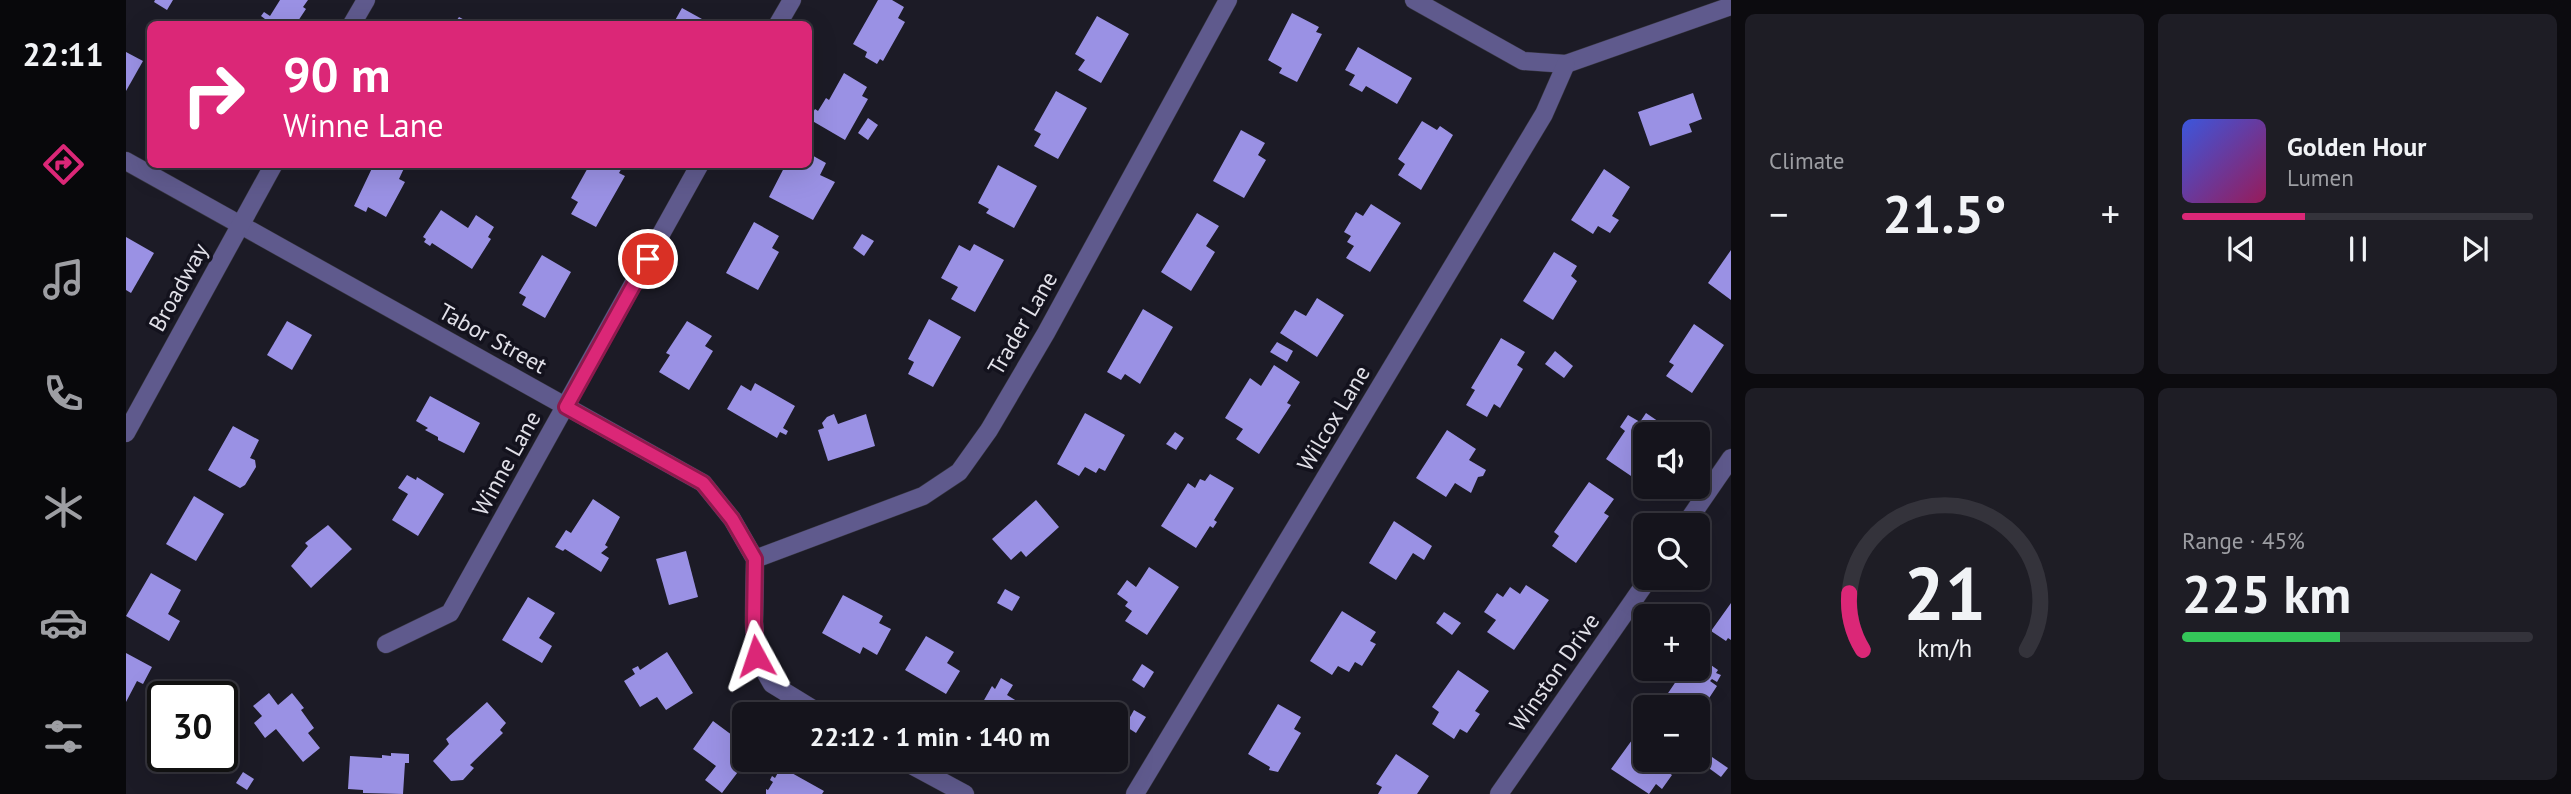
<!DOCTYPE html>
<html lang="en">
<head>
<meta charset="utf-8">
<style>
  body { margin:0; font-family:"PT Sans",sans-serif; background:#1e1d25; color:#f1f3f6; height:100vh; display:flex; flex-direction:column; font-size:26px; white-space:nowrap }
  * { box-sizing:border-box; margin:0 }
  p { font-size:23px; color:#9d9ea3 }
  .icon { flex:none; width:38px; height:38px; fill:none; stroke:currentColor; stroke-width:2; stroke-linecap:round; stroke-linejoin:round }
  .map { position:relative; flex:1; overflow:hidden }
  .side { display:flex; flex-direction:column; gap:14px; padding:14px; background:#0c0b0f; width:840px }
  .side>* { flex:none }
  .top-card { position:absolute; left:21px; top:21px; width:665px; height:147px; border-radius:10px; box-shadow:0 7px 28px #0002,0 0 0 2px #34333b; background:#db2777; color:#fff; overflow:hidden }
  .tools { position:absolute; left:1507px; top:422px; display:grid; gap:14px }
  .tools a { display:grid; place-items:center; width:77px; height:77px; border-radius:10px; background:#15141c; box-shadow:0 7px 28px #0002,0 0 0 2px #34333b; font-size:35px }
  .speed { position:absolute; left:21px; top:681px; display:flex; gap:14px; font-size:35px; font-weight:700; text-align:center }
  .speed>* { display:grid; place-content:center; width:91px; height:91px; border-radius:50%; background:#15141c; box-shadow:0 7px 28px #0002,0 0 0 2px #34333b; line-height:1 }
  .speed .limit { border:4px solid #111; border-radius:10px; background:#fff; color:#111 }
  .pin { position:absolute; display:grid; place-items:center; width:60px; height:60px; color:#fff; margin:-30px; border:4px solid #fff; border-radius:50%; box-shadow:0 2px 7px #0007 }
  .me { position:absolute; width:77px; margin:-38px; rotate:355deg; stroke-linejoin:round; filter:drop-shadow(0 0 5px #0008) }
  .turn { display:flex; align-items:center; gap:24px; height:147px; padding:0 21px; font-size:32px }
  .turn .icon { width:91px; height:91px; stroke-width:2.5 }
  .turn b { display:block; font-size:49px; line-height:60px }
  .big { font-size:52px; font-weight:700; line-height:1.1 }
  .side .tile { flex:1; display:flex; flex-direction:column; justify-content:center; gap:10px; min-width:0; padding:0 24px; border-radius:10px; background:#1e1d25 }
  .side .dial { align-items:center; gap:0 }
  .dial svg { height:182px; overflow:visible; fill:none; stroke:#34333b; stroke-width:7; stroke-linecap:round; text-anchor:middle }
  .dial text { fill:#f1f3f6; stroke:none }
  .song { display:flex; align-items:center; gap:21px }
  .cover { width:84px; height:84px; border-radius:10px; background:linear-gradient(135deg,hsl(230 70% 55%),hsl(330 70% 35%)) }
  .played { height:7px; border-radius:4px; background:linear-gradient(90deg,#db2777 35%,#34333b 35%) }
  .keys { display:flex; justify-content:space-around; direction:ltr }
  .heat { display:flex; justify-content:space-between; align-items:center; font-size:38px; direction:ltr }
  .charge { height:10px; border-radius:5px; background:linear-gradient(90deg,#34c759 45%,#34333b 0) }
  .side .tiles { flex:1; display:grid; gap:14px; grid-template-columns:repeat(2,1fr) }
  .trip { position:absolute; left:606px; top:702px; width:396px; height:70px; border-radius:10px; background:#15141c; box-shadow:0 7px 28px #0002,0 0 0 2px #34333b; font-weight:700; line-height:70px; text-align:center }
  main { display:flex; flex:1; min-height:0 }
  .menu { display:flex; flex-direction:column; width:126px; justify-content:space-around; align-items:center; background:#08080b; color:#9d9ea3 }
  .menu .icon { width:49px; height:49px }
  .menu .selected { color:#db2777 }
  .menu b { font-size:32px; color:#f1f3f6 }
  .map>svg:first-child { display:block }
  .building { fill:#9a91e4 }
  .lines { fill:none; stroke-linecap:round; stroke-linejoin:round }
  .minor-casing { stroke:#383741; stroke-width:19 }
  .tertiary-casing { stroke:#383741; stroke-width:19 }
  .minor { stroke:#5f5a8d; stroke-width:18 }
  .tertiary { stroke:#5f5a8d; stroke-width:18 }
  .route-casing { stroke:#8e194d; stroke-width:18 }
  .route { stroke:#db2777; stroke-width:12 }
  .labels { text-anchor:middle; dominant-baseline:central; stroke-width:7; stroke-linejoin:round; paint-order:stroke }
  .street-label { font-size:23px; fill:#e1e0e8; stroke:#13121d }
</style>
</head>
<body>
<main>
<nav class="menu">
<b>22:11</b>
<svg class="icon selected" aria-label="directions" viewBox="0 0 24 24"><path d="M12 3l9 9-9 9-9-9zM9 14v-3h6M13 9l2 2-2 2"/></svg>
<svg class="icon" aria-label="music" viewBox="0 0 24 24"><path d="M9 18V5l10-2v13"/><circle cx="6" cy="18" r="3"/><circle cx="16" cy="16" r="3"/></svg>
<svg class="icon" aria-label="phone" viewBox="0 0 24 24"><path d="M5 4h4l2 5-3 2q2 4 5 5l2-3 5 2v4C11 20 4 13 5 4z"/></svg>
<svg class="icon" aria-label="climate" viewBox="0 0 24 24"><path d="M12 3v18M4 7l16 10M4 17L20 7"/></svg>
<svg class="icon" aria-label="car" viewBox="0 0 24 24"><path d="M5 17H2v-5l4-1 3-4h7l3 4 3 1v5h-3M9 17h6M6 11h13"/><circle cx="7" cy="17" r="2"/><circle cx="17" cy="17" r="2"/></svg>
<svg class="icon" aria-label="filters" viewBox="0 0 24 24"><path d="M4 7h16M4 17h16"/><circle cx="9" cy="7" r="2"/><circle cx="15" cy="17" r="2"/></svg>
</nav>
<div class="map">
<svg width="1605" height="794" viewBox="0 0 1605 794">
  <rect width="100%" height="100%" fill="#1c1b26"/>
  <!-- building -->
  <g class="building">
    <polygon points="29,0 47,0 41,10 28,2"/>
    <polygon points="154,0 182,0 177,7 180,9 170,24 141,24 143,22 135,16 138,12 144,16"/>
    <polygon points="752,0 766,0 778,7 772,18 779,22 757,61 754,59 751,64 739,57 741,52 727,44"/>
    <polygon points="556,8 585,24 547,24"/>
    <polygon points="1166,13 1193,27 1190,32 1196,34 1171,82 1153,73 1156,68 1142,60"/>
    <polygon points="971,16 1003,34 975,83 952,70 959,60 949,54"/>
    <polygon points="333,17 346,24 328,24"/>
    <polygon points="1232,47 1286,78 1271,104 1240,86 1236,92 1223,85 1229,75 1219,70"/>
    <polygon points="0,52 17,61 0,91"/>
    <polygon points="718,73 741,87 736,96 742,99 719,140 683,119 689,109 692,111 700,98 703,100"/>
    <polygon points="930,91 961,108 932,159 908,146 915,134 908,130"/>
    <polygon points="1567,93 1576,119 1563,124 1566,132 1524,146 1512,112"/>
    <polygon points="742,118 752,125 742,140 732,133"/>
    <polygon points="1296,121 1311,130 1314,126 1327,135 1295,190 1272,175 1279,164 1272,159"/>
    <polygon points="1115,130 1139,143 1132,155 1140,160 1118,198 1087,181"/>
    <polygon points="682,153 700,163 694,175 709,182 687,220 643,197 660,164 682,164"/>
    <polygon points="248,164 280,164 273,179 279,182 260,217 242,207 240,212 228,206"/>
    <polygon points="464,164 498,164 493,173 499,176 470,227 445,214 452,202 445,198"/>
    <polygon points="872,165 911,186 888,228 860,213 863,209 852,203"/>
    <polygon points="1478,169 1504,187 1486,216 1493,220 1484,233 1472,226 1467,234 1445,220"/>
    <polygon points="1245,204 1275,223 1244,272 1220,258 1228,246 1221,242 1225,236 1218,232 1230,212 1237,216"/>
    <polygon points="315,210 342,228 350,215 368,227 362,237 365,239 346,269 306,243 304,246 298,242 300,239 297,237"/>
    <polygon points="1071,213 1093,226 1080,246 1089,252 1065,291 1035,272"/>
    <polygon points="628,222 653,236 646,248 653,252 632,290 600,273"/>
    <polygon points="736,234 748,241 738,256 727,248"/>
    <polygon points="0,237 28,253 5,293 0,290"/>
    <polygon points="848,244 878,260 849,312 825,299 832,287 815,278 833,245 844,251"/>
    <polygon points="1605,250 1605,300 1582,283"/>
    <polygon points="1428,252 1451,266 1445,276 1451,281 1427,320 1397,301"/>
    <polygon points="416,255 445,272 419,318 396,305 400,297 393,293"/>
    <polygon points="1191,298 1218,315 1191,357 1154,333 1169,310 1180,316"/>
    <polygon points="1017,309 1047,327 1014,384 999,374 995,380 981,372"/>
    <polygon points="803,319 835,337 807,387 782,374 788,362 782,359"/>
    <polygon points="161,321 186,335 166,370 141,355"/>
    <polygon points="561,321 586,336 579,346 587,351 563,390 533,372 544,355 540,353"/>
    <polygon points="1568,324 1598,345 1566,393 1540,376 1548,365 1543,362"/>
    <polygon points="1375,338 1399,352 1391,365 1397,369 1374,408 1368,404 1361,417 1340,405 1349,390 1345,388"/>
    <polygon points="1151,342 1167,351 1161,362 1144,352"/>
    <polygon points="1429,351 1447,366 1438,378 1419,364"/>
    <polygon points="1148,365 1174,382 1161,403 1165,405 1133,454 1110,439 1117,429 1099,418 1124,378 1135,386"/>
    <polygon points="629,383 669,406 657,428 662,431 660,435 654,432 651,438 601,409 615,385 625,391"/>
    <polygon points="304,396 354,423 338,453 312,440 312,437 299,430 302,428 290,421"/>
    <polygon points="959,413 999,435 979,471 973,468 970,473 959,467 953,476 931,464"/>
    <polygon points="1520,413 1542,428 1538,434 1519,434 1519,462 1508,478 1480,459 1499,431 1494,427 1502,415 1514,422"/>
    <polygon points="708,414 712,424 740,414 749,446 702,461 692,430 698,428 696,423 701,417"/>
    <polygon points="107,426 133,440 124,458 129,460 130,467 119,485 114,488 82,470"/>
    <polygon points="1321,430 1350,449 1343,460 1360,470 1357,476 1352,477 1345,493 1329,483 1320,497 1290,478"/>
    <polygon points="1049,432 1058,438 1050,450 1040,444"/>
    <polygon points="1084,474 1108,488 1088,520 1091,522 1087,528 1084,526 1070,548 1035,526 1062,483 1069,488 1074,479 1079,481"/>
    <polygon points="281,475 290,480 291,477 318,494 292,536 266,520 282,494 272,488"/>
    <polygon points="1463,482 1488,499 1478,513 1483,516 1450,563 1426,546 1433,536 1428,532"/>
    <polygon points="68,496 98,514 70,561 40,544"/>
    <polygon points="467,499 494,517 479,545 482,547 475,553 483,558 475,572 439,549 437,551 429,547 440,530 445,533"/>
    <polygon points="910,500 933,527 900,557 895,551 885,560 866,539"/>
    <polygon points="1268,521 1306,546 1298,560 1287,553 1270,580 1243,563"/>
    <polygon points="202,525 226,549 185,588 165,566 182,546 179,543"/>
    <polygon points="560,551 572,597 543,605 530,559"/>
    <polygon points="1023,567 1053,587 1021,635 999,621 1006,611 999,606 1002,602 991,594 1001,580 1010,587"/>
    <polygon points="25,573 55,590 42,614 54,621 43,641 0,616"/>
    <polygon points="1400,585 1423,600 1388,650 1361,632 1370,620 1358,612 1371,593 1377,597 1384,587 1394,594"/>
    <polygon points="879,589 894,597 886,611 871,603"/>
    <polygon points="717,595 757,616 753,623 765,629 751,655 737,647 734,654 696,633"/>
    <polygon points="402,597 429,613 413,638 426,646 416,663 376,640"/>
    <polygon points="1605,603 1605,640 1602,638 1600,641 1585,631"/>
    <polygon points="1216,611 1250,632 1244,641 1250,644 1236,666 1229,662 1223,672 1212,666 1206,675 1184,661"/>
    <polygon points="1318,612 1335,623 1326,635 1310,623"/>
    <polygon points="800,636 828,652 821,663 834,671 820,694 779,670"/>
    <polygon points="541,652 567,693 540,710 531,697 514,707 498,681 509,674 506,669 512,666 514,670"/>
    <polygon points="0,653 26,667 17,684 11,681 0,702"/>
    <polygon points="1572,656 1592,670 1590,673 1595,675 1591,682 1586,679 1584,681 1591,686 1572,715 1572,707 1543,707 1536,702 1559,668 1572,668"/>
    <polygon points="1016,664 1028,672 1018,688 1006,680"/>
    <polygon points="1332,670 1363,691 1349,711 1354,714 1341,733 1334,729 1328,739 1306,724 1313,712 1306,707"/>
    <polygon points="875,678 887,685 881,695 909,712 908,714 862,714 853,709 866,686 869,689"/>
    <polygon points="143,693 152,705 166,693 178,708 175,710 188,728 182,733 194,748 177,762 150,729 139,738 128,723 136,716 127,706"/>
    <polygon points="361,702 380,723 374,730 377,733 344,765 348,768 337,780 325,781 307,761 323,744 320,739"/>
    <polygon points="960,703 976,714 952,714"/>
    <polygon points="1152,704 1175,717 1168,729 1175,733 1152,772 1143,770 1144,767 1122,754"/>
    <polygon points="1008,710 1020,717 1010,733 999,726"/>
    <polygon points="587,721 618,744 618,760 621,760 596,793 579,780 590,766 567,749"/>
    <polygon points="1514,729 1519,732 1519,760 1543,760 1536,768 1546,775 1536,789 1530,784 1523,794 1485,769"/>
    <polygon points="265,753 283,754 283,763 279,763 277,794 237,793 237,790 222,789 224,756 256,758 256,755 265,756"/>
    <polygon points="1270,754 1303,776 1291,794 1252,794 1256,787 1250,784"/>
    <polygon points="1586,757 1602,768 1595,777 1580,766"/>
    <polygon points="935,760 961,760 953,771"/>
    <polygon points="655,767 698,791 696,794 640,794 640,789 642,790 647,782 644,780 646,776 649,778"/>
    <polygon points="117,772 128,779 121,790 110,783"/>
  </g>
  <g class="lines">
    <!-- minor casing -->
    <g class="minor-casing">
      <g id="minor">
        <polyline points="1288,0 1397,61 1440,64 1605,6"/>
        <polyline points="652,24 666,0"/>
        <polyline points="0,161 577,483 606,519 629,559 628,622 630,656 646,684 695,714"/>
        <polyline points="1559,525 1605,458"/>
        <polyline points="629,559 797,496 833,472 863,430 920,333 1102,0"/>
        <polyline points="260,644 324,613 574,164"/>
        <polyline points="776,760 839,794"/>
        <polyline points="1009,794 1418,114 1440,64"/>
        <polyline points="1373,794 1523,578"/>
      </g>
    </g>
    <!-- tertiary casing -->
    <g class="tertiary-casing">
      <g id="tertiary">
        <polyline points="226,24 240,0"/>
        <polyline points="0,433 148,164"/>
      </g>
    </g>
    <!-- minor -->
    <use href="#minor" class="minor"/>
    <!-- tertiary -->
    <use href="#tertiary" class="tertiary"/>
  </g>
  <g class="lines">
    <!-- route casing -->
    <g class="route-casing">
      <polyline id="route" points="522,259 440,407 577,483 606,519 629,559 628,622 630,656"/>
    </g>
    <!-- route -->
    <use href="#route" class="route"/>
  </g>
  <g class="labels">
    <!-- street labels -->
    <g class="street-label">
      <text transform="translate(52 287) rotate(-61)">Broadway</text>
      <text transform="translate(896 323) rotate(-60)">Trader Lane</text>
      <text transform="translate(367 338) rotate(29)">Tabor Street</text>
      <text transform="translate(1207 418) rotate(-59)">Wilcox Lane</text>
      <text transform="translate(380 463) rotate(-61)">Winne Lane</text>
      <text transform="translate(1428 672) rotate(-55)">Winston Drive</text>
    </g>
  </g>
</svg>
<div class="tools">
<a><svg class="icon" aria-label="sound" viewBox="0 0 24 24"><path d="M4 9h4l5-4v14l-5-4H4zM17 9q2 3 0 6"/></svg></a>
<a><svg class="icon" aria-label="search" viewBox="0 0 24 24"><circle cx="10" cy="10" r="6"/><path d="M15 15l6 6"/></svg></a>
<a>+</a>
<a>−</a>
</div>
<div class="speed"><div class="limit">30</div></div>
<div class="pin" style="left:522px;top:259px;background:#d93025"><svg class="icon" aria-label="arrive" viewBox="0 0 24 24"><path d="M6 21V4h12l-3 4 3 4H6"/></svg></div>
<svg class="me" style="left:630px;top:656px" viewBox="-20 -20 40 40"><path d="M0-17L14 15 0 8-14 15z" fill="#db2777" stroke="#fff" stroke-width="4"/></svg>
<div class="trip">22:12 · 1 min · 140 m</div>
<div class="top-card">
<div class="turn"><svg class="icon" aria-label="right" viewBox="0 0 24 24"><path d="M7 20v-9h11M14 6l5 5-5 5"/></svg><div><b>90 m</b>Winne Lane</div></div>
</div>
</div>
<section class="side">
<div class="tiles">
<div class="tile"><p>Climate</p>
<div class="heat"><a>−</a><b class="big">21.5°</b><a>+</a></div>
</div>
<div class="tile">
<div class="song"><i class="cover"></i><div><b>Golden Hour</b><p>Lumen</p></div></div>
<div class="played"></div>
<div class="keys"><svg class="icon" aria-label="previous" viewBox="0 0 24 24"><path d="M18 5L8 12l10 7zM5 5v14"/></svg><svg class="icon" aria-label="pause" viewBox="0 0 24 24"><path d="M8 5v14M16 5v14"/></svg><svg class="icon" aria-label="next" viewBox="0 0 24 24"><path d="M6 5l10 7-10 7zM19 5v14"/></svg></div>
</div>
<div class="tile dial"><svg viewBox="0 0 100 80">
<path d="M14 69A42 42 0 1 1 86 69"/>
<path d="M14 69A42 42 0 0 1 8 44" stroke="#db2777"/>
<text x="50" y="56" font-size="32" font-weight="700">21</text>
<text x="50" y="72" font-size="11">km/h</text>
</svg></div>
<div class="tile"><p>Range · 45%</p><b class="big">225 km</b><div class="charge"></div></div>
</div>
</section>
</main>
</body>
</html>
